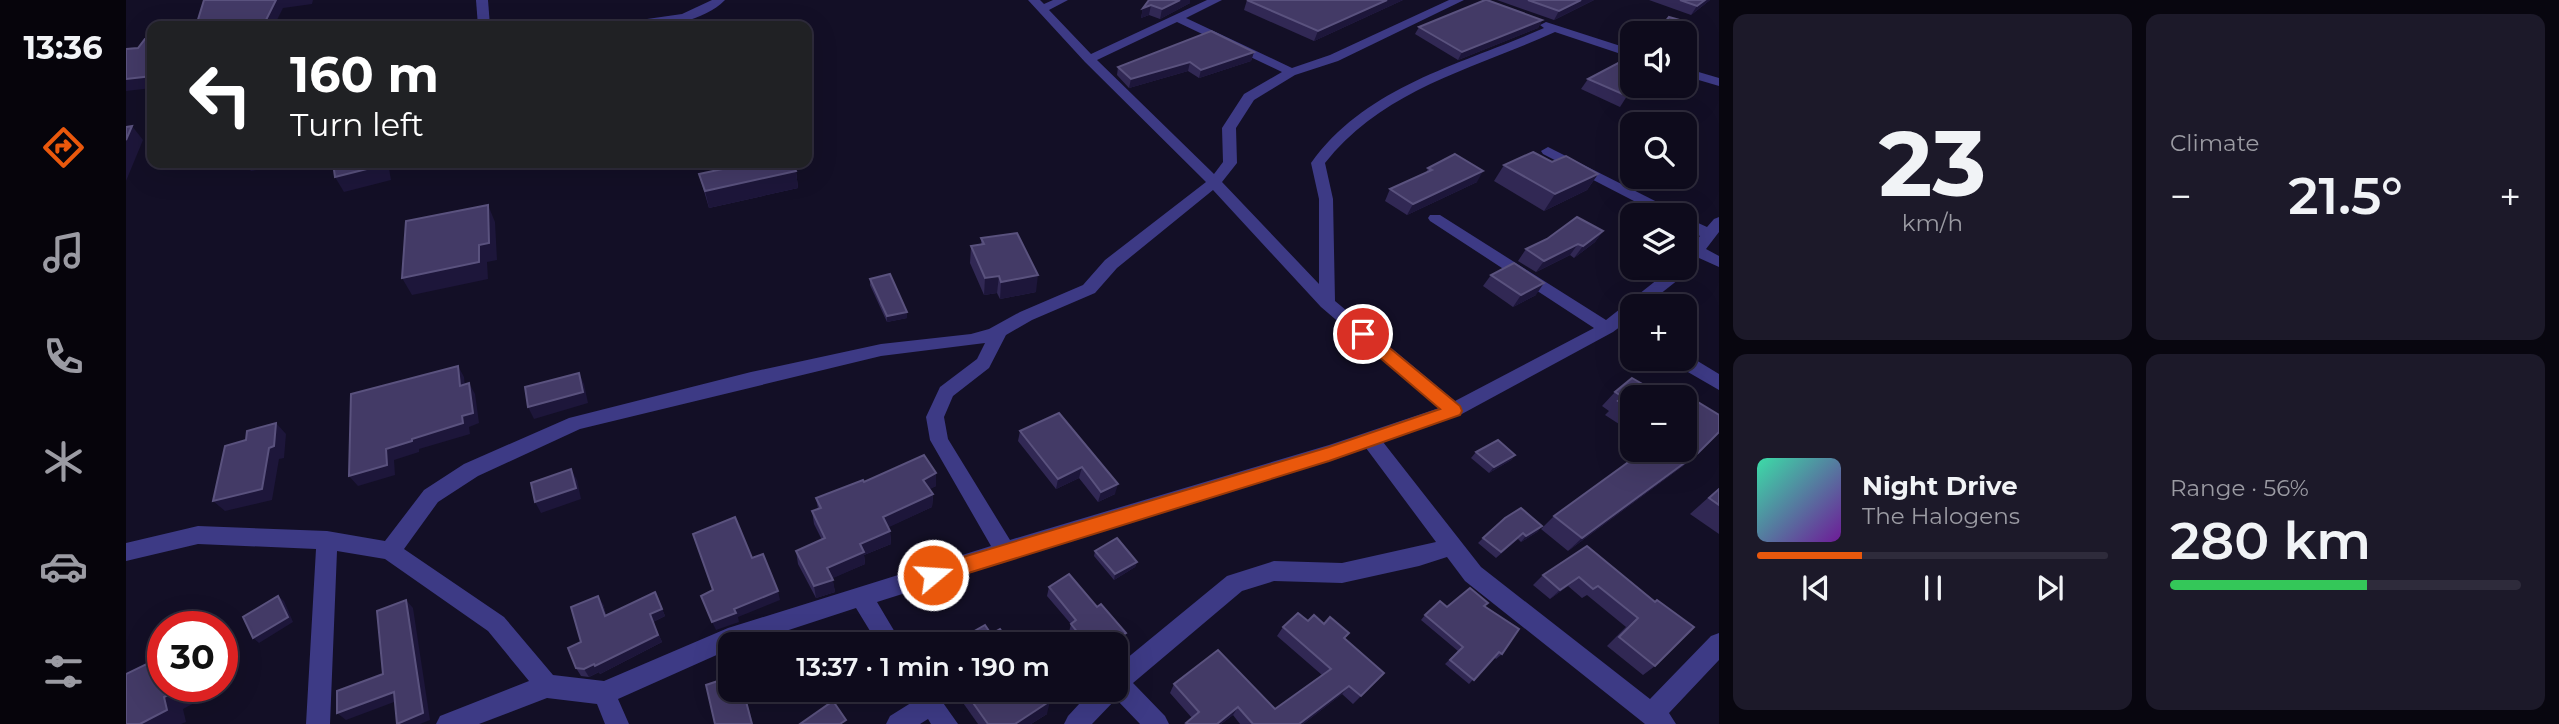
<!DOCTYPE html>
<html lang="en">
<head>
<meta charset="utf-8">
<style>
  body { margin:0; font-family:Montserrat,sans-serif; background:#1c1929; color:#f1f3f6; height:100vh; display:flex; flex-direction:column; font-size:26px; white-space:nowrap }
  * { box-sizing:border-box; margin:0 }
  p { font-size:23px; color:#9b9ba3 }
  .icon { flex:none; width:38px; height:38px; fill:none; stroke:currentColor; stroke-width:2; stroke-linecap:round; stroke-linejoin:round }
  .map { position:relative; flex:1; overflow:hidden }
  .panel { display:flex; flex-direction:column; gap:14px; padding:14px; background:#08060f; width:840px }
  .panel>* { flex:none }
  .guide { position:absolute; left:21px; top:21px; width:665px; height:147px; border-radius:14px; box-shadow:0 7px 28px #0002,0 0 0 2px #2e2b3b; background:#202124; color:#fff; overflow:hidden }
  .controls { position:absolute; left:1494px; top:21px; display:grid; gap:14px }
  .controls a { display:grid; place-items:center; width:77px; height:77px; border-radius:14px; background:#0e0b1c; box-shadow:0 7px 28px #0002,0 0 0 2px #2e2b3b; font-size:35px }
  .speed { position:absolute; left:21px; top:611px; display:flex; gap:14px; font-size:35px; font-weight:700; text-align:center }
  .speed>* { display:grid; place-content:center; width:91px; height:91px; border-radius:50%; background:#0e0b1c; box-shadow:0 7px 28px #0002,0 0 0 2px #2e2b3b; line-height:1 }
  .speed .limit { border:10px solid #d22; background:#fff; color:#111 }
  .pin { position:absolute; display:grid; place-items:center; width:60px; height:60px; color:#fff; margin:-30px; border:4px solid #fff; border-radius:50%; box-shadow:0 2px 7px #0007 }
  .me { position:absolute; width:77px; margin:-38px; rotate:72deg; stroke-linejoin:round; filter:drop-shadow(0 0 5px #0008) }
  .turn { display:flex; align-items:center; gap:24px; height:147px; padding:0 28px; font-size:32px }
  .turn .icon { width:91px; height:91px; stroke-width:2.5 }
  .turn b { display:block; font-size:49px; line-height:60px }
  .big { font-size:52px; font-weight:600; line-height:1.1 }
  .panel .card { flex:1; display:flex; flex-direction:column; justify-content:center; gap:10px; min-width:0; padding:0 24px; border-radius:14px; background:#1c1929 }
  .panel .dial { align-items:center; gap:0 }
  .dial b { font-size:91px; line-height:1 }
  .song { display:flex; align-items:center; gap:21px }
  .cover { width:84px; height:84px; border-radius:10px; background:linear-gradient(135deg,hsl(160 70% 55%),hsl(280 70% 35%)) }
  .played { height:7px; border-radius:4px; background:linear-gradient(90deg,#ea580c 30%,#2e2b3b 30%) }
  .keys { display:flex; justify-content:space-around; direction:ltr }
  .heat { display:flex; justify-content:space-between; align-items:center; font-size:38px; direction:ltr }
  .charge { height:10px; border-radius:5px; background:linear-gradient(90deg,#34c759 56%,#2e2b3b 0) }
  .panel .tiles { flex:1; display:grid; gap:14px; grid-template-columns:repeat(2,1fr) }
  .trip { position:absolute; left:592px; top:632px; width:410px; height:70px; border-radius:14px; background:#0e0b1c; box-shadow:0 7px 28px #0002,0 0 0 2px #2e2b3b; font-weight:600; line-height:70px; text-align:center }
  main { display:flex; flex:1; min-height:0 }
  .tabs { display:flex; flex-direction:column; width:126px; justify-content:space-around; align-items:center; background:#06040b; color:#9b9ba3 }
  .tabs .icon { width:49px; height:49px }
  .tabs .selected { color:#ea580c }
  .tabs b { font-size:32px; color:#f1f3f6 }
  .map>svg:first-child { display:block }
  .lines { fill:none; stroke-linecap:round; stroke-linejoin:round }
  .minor { fill:#3d3a85; fill-rule:evenodd }
  .wall { fill:#312854 }
  .shaded-wall { fill:#1d163a }
  .building { fill:#433a66; stroke:#5a527e; stroke-width:2 }
  .route { fill:#ea580c; stroke:#983908; stroke-width:2 }
</style>
</head>
<body>
<main>
<nav class="tabs">
<b>13:36</b>
<svg class="icon selected" aria-label="directions" viewBox="0 0 24 24"><path d="M12 3l9 9-9 9-9-9zM9 14v-3h6M13 9l2 2-2 2"/></svg>
<svg class="icon" aria-label="music" viewBox="0 0 24 24"><path d="M9 18V5l10-2v13"/><circle cx="6" cy="18" r="3"/><circle cx="16" cy="16" r="3"/></svg>
<svg class="icon" aria-label="phone" viewBox="0 0 24 24"><path d="M5 4h4l2 5-3 2q2 4 5 5l2-3 5 2v4C11 20 4 13 5 4z"/></svg>
<svg class="icon" aria-label="climate" viewBox="0 0 24 24"><path d="M12 3v18M4 7l16 10M4 17L20 7"/></svg>
<svg class="icon" aria-label="car" viewBox="0 0 24 24"><path d="M5 17H2v-5l4-1 3-4h7l3 4 3 1v5h-3M9 17h6M6 11h13"/><circle cx="7" cy="17" r="2"/><circle cx="17" cy="17" r="2"/></svg>
<svg class="icon" aria-label="filters" viewBox="0 0 24 24"><path d="M4 7h16M4 17h16"/><circle cx="9" cy="7" r="2"/><circle cx="15" cy="17" r="2"/></svg>
</nav>
<div class="map">
<svg width="1593" height="724" viewBox="0 0 1593 724">
  <rect width="100%" height="100%" fill="#130f26"/>
  <g class="lines">
    <!-- minor -->
    <g class="minor">
      <polygon points="350,0 362,0 364,26 352,26"/>
      <path d="M586 0H599C572 27 522 28 487 26L493 23 556 14Z"/>
      <path d="M902 0H914L918 4 927 0H942L923 10 965 54 1081 0H1096L1060 18 1166 68 1204 55 1323 0H1338L1212 61 1169 75 1128 100 1110 128 1111 163 1096 182 1193 284V199L1185 163C1241 85 1335 65 1418 28L1414 25 1420 22 1507 50V58L1429 32C1347 69 1257 89 1199 163L1207 199 1209 301 1329 401 1468 328 1304 221 1302 218 1304 215H1314L1480 320 1546 268H1559V254L1574 236 1559 228V217L1581 227 1588 219 1593 217V232L1580 249 1593 256V267L1573 258 1562 272 1519 306H1507V317L1487 332 1334 415 1257 442 1355 567 1524 699 1585 636 1593 633V660L1543 713 1550 724H1519L1339 581 1321 557 1293 566 1216 583 1148 581 1116 591 1007 683 1039 716 1043 724H1014L990 699 966 724H938L942 716 966 690H989V668L1101 576 1148 561 1216 563 1310 542 1240 448 751 602 776 644H752L730 608 620 644H604V649L492 699 503 724H479L471 704 421 698 353 724H310L314 716 403 681 362 631 259 559 211 551 204 724H180L190 549 72 544 0 561V543L72 526 201 531 259 541 298 490 338 464 443 418 625 372 755 344 845 334 863 329 894 312 957 285 979 260 1080 182 959 62ZM1051 22 1156 72 1118 94 1096 128 1097 162 1088 174 971 60ZM1087 190 1195 307 1313 408 1203 445 884 540 822 439 818 417 827 396 863 368 880 335 906 320 969 293 991 268ZM859 343 851 359 814 387 800 417 804 440 865 546 602 628 478 681 427 675 378 617 278 549 312 502 352 476 454 429 755 356Z"/>
      <polygon points="1559,68 1593,78 1593,86 1559,76"/>
      <polygon points="1422,147 1551,212 1553,215 1535,215 1417,154 1415,151"/>
      <polygon points="361,163 375,163 375,166 368,170 363,169"/>
      <polygon points="1560,354 1593,374 1593,390 1548,364 1545,359 1559,359"/>
      <polygon points="782,690 808,690 832,724 805,724 802,719 794,724 760,724 764,716 788,701"/>
    </g>
  </g>
  <!-- wall -->
  <g class="wall">
    <polygon points="1023,0 1064,3 1034,19 1023,15 1015,18 1017,8"/>
    <polygon points="1121,0 1277,0 1188,41 1118,10"/>
    <polygon points="1371,0 1468,0 1428,20"/>
    <polygon points="1523,0 1584,0 1565,15"/>
    <polygon points="1416,20 1412,28 1332,60 1289,34 1293,27"/>
    <polygon points="1128,52 1125,61 1073,78 1062,71 1003,88 991,75 992,67"/>
    <polygon points="1462,79 1501,96 1494,107 1455,89"/>
    <polygon points="1426,162 1472,174 1461,190 1418,211 1368,181 1378,165"/>
    <polygon points="1302,168 1351,182 1281,215 1259,201 1264,189 1300,173"/>
    <polygon points="670,171 672,188 583,208 573,174"/>
    <polygon points="1477,231 1469,242 1448,258 1444,255 1410,272 1392,261 1400,249"/>
    <polygon points="855,238 910,292 874,299 871,293 858,295 844,263 845,246 855,244"/>
    <polygon points="1365,275 1410,295 1387,307 1357,286"/>
    <polygon points="744,279 781,318 761,322 744,285"/>
    <polygon points="1506,378 1527,390 1533,385 1547,394 1552,390 1593,415 1593,432 1557,466 1442,551 1415,529 1428,516 1519,450 1559,450 1559,397 1507,397 1507,433 1479,415 1483,411 1476,406 1489,392"/>
    <polygon points="933,413 989,494 972,502 953,478 930,489 892,441 894,431"/>
    <polygon points="1350,452 1389,455 1385,460 1363,473 1345,458"/>
    <polygon points="810,473 810,486 803,489 807,494 806,507 762,527 764,531 765,544 738,555 739,564 706,578 709,592 690,598 672,564 670,551 696,540 688,524 686,511 692,509 690,498 738,482"/>
    <polygon points="1593,488 1593,534 1564,514"/>
    <polygon points="1416,526 1411,532 1395,542 1392,539 1370,558 1352,543 1357,538"/>
    <polygon points="1461,546 1529,601 1529,666 1517,675 1481,646 1500,627 1461,595 1456,598 1442,586 1424,599 1407,585 1417,575"/>
    <polygon points="969,551 1011,562 1009,567 988,580 968,556"/>
    <polygon points="923,587 997,641 989,644 952,644 943,632 945,624 921,596"/>
    <polygon points="529,592 539,616 527,622 536,642 474,674 473,672 463,677 455,676 450,668 455,642 477,604 480,615"/>
    <polygon points="1358,606 1376,654 1370,659 1368,657 1343,684 1319,664 1332,651 1295,620 1299,615 1321,607"/>
    <polygon points="1182,621 1219,638 1258,673 1227,704 1216,694 1177,724 1114,724 1107,715 1095,724 1060,724 1066,718 1044,693 1048,684 1149,709 1196,675 1151,636 1157,627"/>
    <polygon points="653,690 688,690 688,691 655,696"/>
    <polygon points="828,690 916,690 921,714 905,724 852,724"/>
  </g>
  <!-- shaded-wall -->
  <g class="shaded-wall">
    <polygon points="150,0 187,0 186,4 157,8 148,26 137,26"/>
    <polygon points="1054,0 1064,0 1064,3 1034,19 1036,9"/>
    <polygon points="1261,0 1277,0 1188,41 1192,31"/>
    <polygon points="1455,0 1468,0 1428,20 1433,11"/>
    <polygon points="1579,0 1584,0 1565,15 1571,6"/>
    <polygon points="1025,5 1023,15 1015,18 1017,8"/>
    <polygon points="1416,20 1412,28 1332,60 1336,52"/>
    <polygon points="1128,52 1125,61 1073,78 1075,70"/>
    <polygon points="1064,62 1062,71 1003,88 1005,79"/>
    <polygon points="26,76 26,88 0,91 0,79"/>
    <polygon points="6,126 17,140 0,181 0,140"/>
    <polygon points="120,163 168,163 125,171"/>
    <polygon points="257,163 262,163 265,180 218,192 209,177"/>
    <polygon points="670,171 672,188 583,208 579,191"/>
    <polygon points="1357,171 1351,182 1281,215 1287,204"/>
    <polygon points="1472,174 1461,190 1418,211 1429,194"/>
    <polygon points="362,205 369,222 371,260 361,262 362,279 286,295 276,278 353,245"/>
    <polygon points="1477,231 1469,242 1448,258 1457,246"/>
    <polygon points="1452,244 1444,255 1410,272 1418,261"/>
    <polygon points="912,275 910,292 874,299 875,282"/>
    <polygon points="873,276 871,293 858,295 859,278"/>
    <polygon points="1418,283 1410,295 1387,307 1395,295"/>
    <polygon points="781,312 781,318 761,322 761,316"/>
    <polygon points="332,366 338,377 340,397 334,386"/>
    <polygon points="453,373 458,384 462,403 408,419 402,407"/>
    <polygon points="343,383 349,394 353,423 343,427 344,434 293,449 293,452 268,460 269,475 232,486 223,476 260,449 336,416"/>
    <polygon points="150,423 160,434 158,458 153,459 146,500 99,511 87,501"/>
    <polygon points="1572,453 1557,466 1442,551 1456,538"/>
    <polygon points="1389,455 1385,460 1363,473 1368,467"/>
    <polygon points="956,467 953,478 930,489 932,479"/>
    <polygon points="445,469 451,480 455,499 415,513 409,502"/>
    <polygon points="810,473 810,486 797,493 797,480"/>
    <polygon points="992,484 989,494 972,502 975,492"/>
    <polygon points="807,494 806,507 757,530 757,517"/>
    <polygon points="1416,526 1411,532 1395,542 1400,536"/>
    <polygon points="764,531 765,544 738,555 739,564 703,580 701,568 734,544"/>
    <polygon points="1011,562 1009,567 988,580 989,574"/>
    <polygon points="1453,577 1442,586 1424,599 1434,590"/>
    <polygon points="707,580 709,592 690,598 688,586"/>
    <polygon points="652,591 654,600 612,617 613,622 590,630 586,622 608,609"/>
    <polygon points="529,592 539,616 527,622 536,642 474,674 473,672 463,677 458,669 524,614"/>
    <polygon points="152,596 158,601 167,622 133,643 127,638"/>
    <polygon points="472,596 477,604 483,624 479,616"/>
    <polygon points="280,600 287,608 304,720 294,724 272,724"/>
    <polygon points="1000,633 997,641 989,646 989,644 983,644"/>
    <polygon points="60,686 83,686 85,694 57,709 60,722 55,724 14,724 38,697"/>
    <polygon points="1223,686 1216,694 1177,724 1173,724"/>
    <polygon points="617,690 618,690 627,724 626,724"/>
    <polygon points="268,692 276,699 220,720 211,713"/>
    <polygon points="924,701 921,714 905,724 889,724"/>
    <polygon points="1112,707 1107,715 1095,724 1091,724"/>
  </g>
  <!-- building -->
  <g class="building">
    <polygon points="78,0 150,0 137,26 70,26"/>
    <polygon points="1023,0 1054,0 1036,9 1025,5 1017,8"/>
    <polygon points="1121,0 1261,0 1192,31"/>
    <polygon points="1359,0 1361,0 1416,20 1336,52 1293,27"/>
    <polygon points="1402,0 1455,0 1433,11"/>
    <polygon points="1554,0 1579,0 1571,6"/>
    <polygon points="1543,17 1561,22 1552,33 1534,33 1534,28"/>
    <polygon points="1085,31 1128,52 1075,70 1064,62 1005,79 992,67"/>
    <polygon points="26,38 26,76 0,79 0,49 12,48 19,39"/>
    <polygon points="1494,62 1507,65 1507,81 1501,96 1462,79"/>
    <polygon points="6,126 0,140 0,127"/>
    <polygon points="1407,152 1426,162 1440,156 1472,174 1429,194 1378,165"/>
    <polygon points="1329,154 1357,171 1287,204 1264,189 1306,170 1302,168"/>
    <polygon points="207,163 257,163 257,165 209,177"/>
    <polygon points="625,163 666,163 670,171 579,191 573,174"/>
    <polygon points="362,205 363,243 353,245 353,262 276,278 280,221"/>
    <polygon points="1451,217 1477,231 1457,246 1452,244 1418,261 1400,249 1421,239"/>
    <polygon points="891,233 912,275 875,282 873,276 859,278 845,246 858,244 855,238"/>
    <polygon points="1388,263 1418,283 1395,295 1365,275"/>
    <polygon points="764,274 781,312 761,316 744,279"/>
    <polygon points="332,366 334,386 343,383 347,413 336,416 337,423 286,439 286,441 260,449 261,465 223,476 225,394"/>
    <polygon points="453,373 457,392 402,407 399,387"/>
    <polygon points="1506,378 1527,390 1533,385 1547,394 1552,390 1593,415 1593,432 1572,453 1456,538 1428,516 1519,450 1559,450 1559,397 1507,397 1507,411 1492,401 1497,397 1489,392"/>
    <polygon points="933,413 992,484 975,492 956,467 932,479 894,431"/>
    <polygon points="150,423 148,446 143,448 136,489 87,501 99,446 120,440 121,431"/>
    <polygon points="1372,440 1389,455 1368,467 1350,452"/>
    <polygon points="798,455 810,473 797,480 807,494 757,517 764,531 734,544 738,552 701,568 707,580 688,586 670,551 699,538 686,511 695,508 690,498 737,480 738,482"/>
    <polygon points="445,469 450,488 409,502 405,483"/>
    <polygon points="1593,489 1593,505 1583,498"/>
    <polygon points="1395,508 1416,526 1400,536 1397,533 1375,552 1357,538 1379,518"/>
    <polygon points="609,517 626,558 637,554 652,591 608,609 610,613 586,622 575,596 587,590 567,534"/>
    <polygon points="991,538 1011,562 989,574 969,551"/>
    <polygon points="1461,546 1529,602 1531,600 1568,627 1529,666 1493,637 1512,618 1472,586 1467,589 1453,577 1434,590 1417,575"/>
    <polygon points="943,574 971,607 975,604 1000,633 983,644 961,644 945,624 950,620 923,587"/>
    <polygon points="1344,588 1362,603 1358,606 1393,629 1376,654 1373,652 1348,680 1324,660 1337,647 1299,615 1314,601 1321,607"/>
    <polygon points="529,592 536,609 524,614 532,635 469,666 468,664 458,669 450,668 442,648 455,642 445,607 472,596 479,616"/>
    <polygon points="152,596 162,617 127,638 117,617"/>
    <polygon points="280,600 297,713 271,724 268,692 211,713 211,691 257,674 251,611"/>
    <polygon points="1172,613 1182,621 1188,615 1198,624 1204,617 1223,633 1218,638 1258,673 1235,696 1223,686 1173,724 1127,724 1112,707 1091,724 1062,724 1060,723 1073,712 1048,684 1092,650 1149,709 1205,669 1157,627"/>
    <polygon points="859,625 865,634 874,629 884,644 840,644 836,638"/>
    <polygon points="37,656 37,686 60,686 38,697 41,710 14,724 0,724 0,674"/>
    <polygon points="604,677 604,690 617,690 626,724 589,724 580,685"/>
    <polygon points="838,690 916,690 924,701 889,724 862,724"/>
    <polygon points="707,701 720,720 714,724 674,724"/>
  </g>
  <!-- route -->
  <polygon class="route" points="1237,328 1242,330 1334,406 1336,411 1334,415 1203,461 807,584 800,581 798,575 800,569 807,566 1203,447 1314,409 1231,338 1229,334 1231,330"/>
</svg>
<div class="controls">
<a><svg class="icon" aria-label="sound" viewBox="0 0 24 24"><path d="M4 9h4l5-4v14l-5-4H4zM17 9q2 3 0 6"/></svg></a>
<a><svg class="icon" aria-label="search" viewBox="0 0 24 24"><circle cx="10" cy="10" r="6"/><path d="M15 15l6 6"/></svg></a>
<a><svg class="icon" aria-label="layers" viewBox="0 0 24 24"><path d="M12 4l9 5-9 5-9-5zM3 14l9 5 9-5"/></svg></a>
<a>+</a>
<a>−</a>
</div>
<div class="speed"><div class="limit">30</div></div>
<div class="pin" style="left:1237px;top:334px;background:#d93025"><svg class="icon" aria-label="arrive" viewBox="0 0 24 24"><path d="M6 21V4h12l-3 4 3 4H6"/></svg></div>
<svg class="me" style="left:807px;top:575px" viewBox="-20 -20 40 40"><circle r="17" fill="#ea580c" stroke="#fff" stroke-width="3"/><path d="M0-11L8 9 0 5-8 9z" fill="#fff"/></svg>
<div class="trip">13:37 · 1 min · 190 m</div>
<div class="guide">
<div class="turn"><svg class="icon" aria-label="left" viewBox="0 0 24 24"><path d="M17 20v-9H6M10 6l-5 5 5 5"/></svg><div><b>160 m</b>Turn left</div></div>
</div>
</div>
<section class="panel">
<div class="tiles">
<div class="card dial"><b>23</b><p>km/h</p></div>
<div class="card"><p>Climate</p>
<div class="heat"><a>−</a><b class="big">21.5°</b><a>+</a></div>
</div>
<div class="card">
<div class="song"><i class="cover"></i><div><b>Night Drive</b><p>The Halogens</p></div></div>
<div class="played"></div>
<div class="keys"><svg class="icon" aria-label="previous" viewBox="0 0 24 24"><path d="M18 5L8 12l10 7zM5 5v14"/></svg><svg class="icon" aria-label="pause" viewBox="0 0 24 24"><path d="M8 5v14M16 5v14"/></svg><svg class="icon" aria-label="next" viewBox="0 0 24 24"><path d="M6 5l10 7-10 7zM19 5v14"/></svg></div>
</div>
<div class="card"><p>Range · 56%</p><b class="big">280 km</b><div class="charge"></div></div>
</div>
</section>
</main>
</body>
</html>
